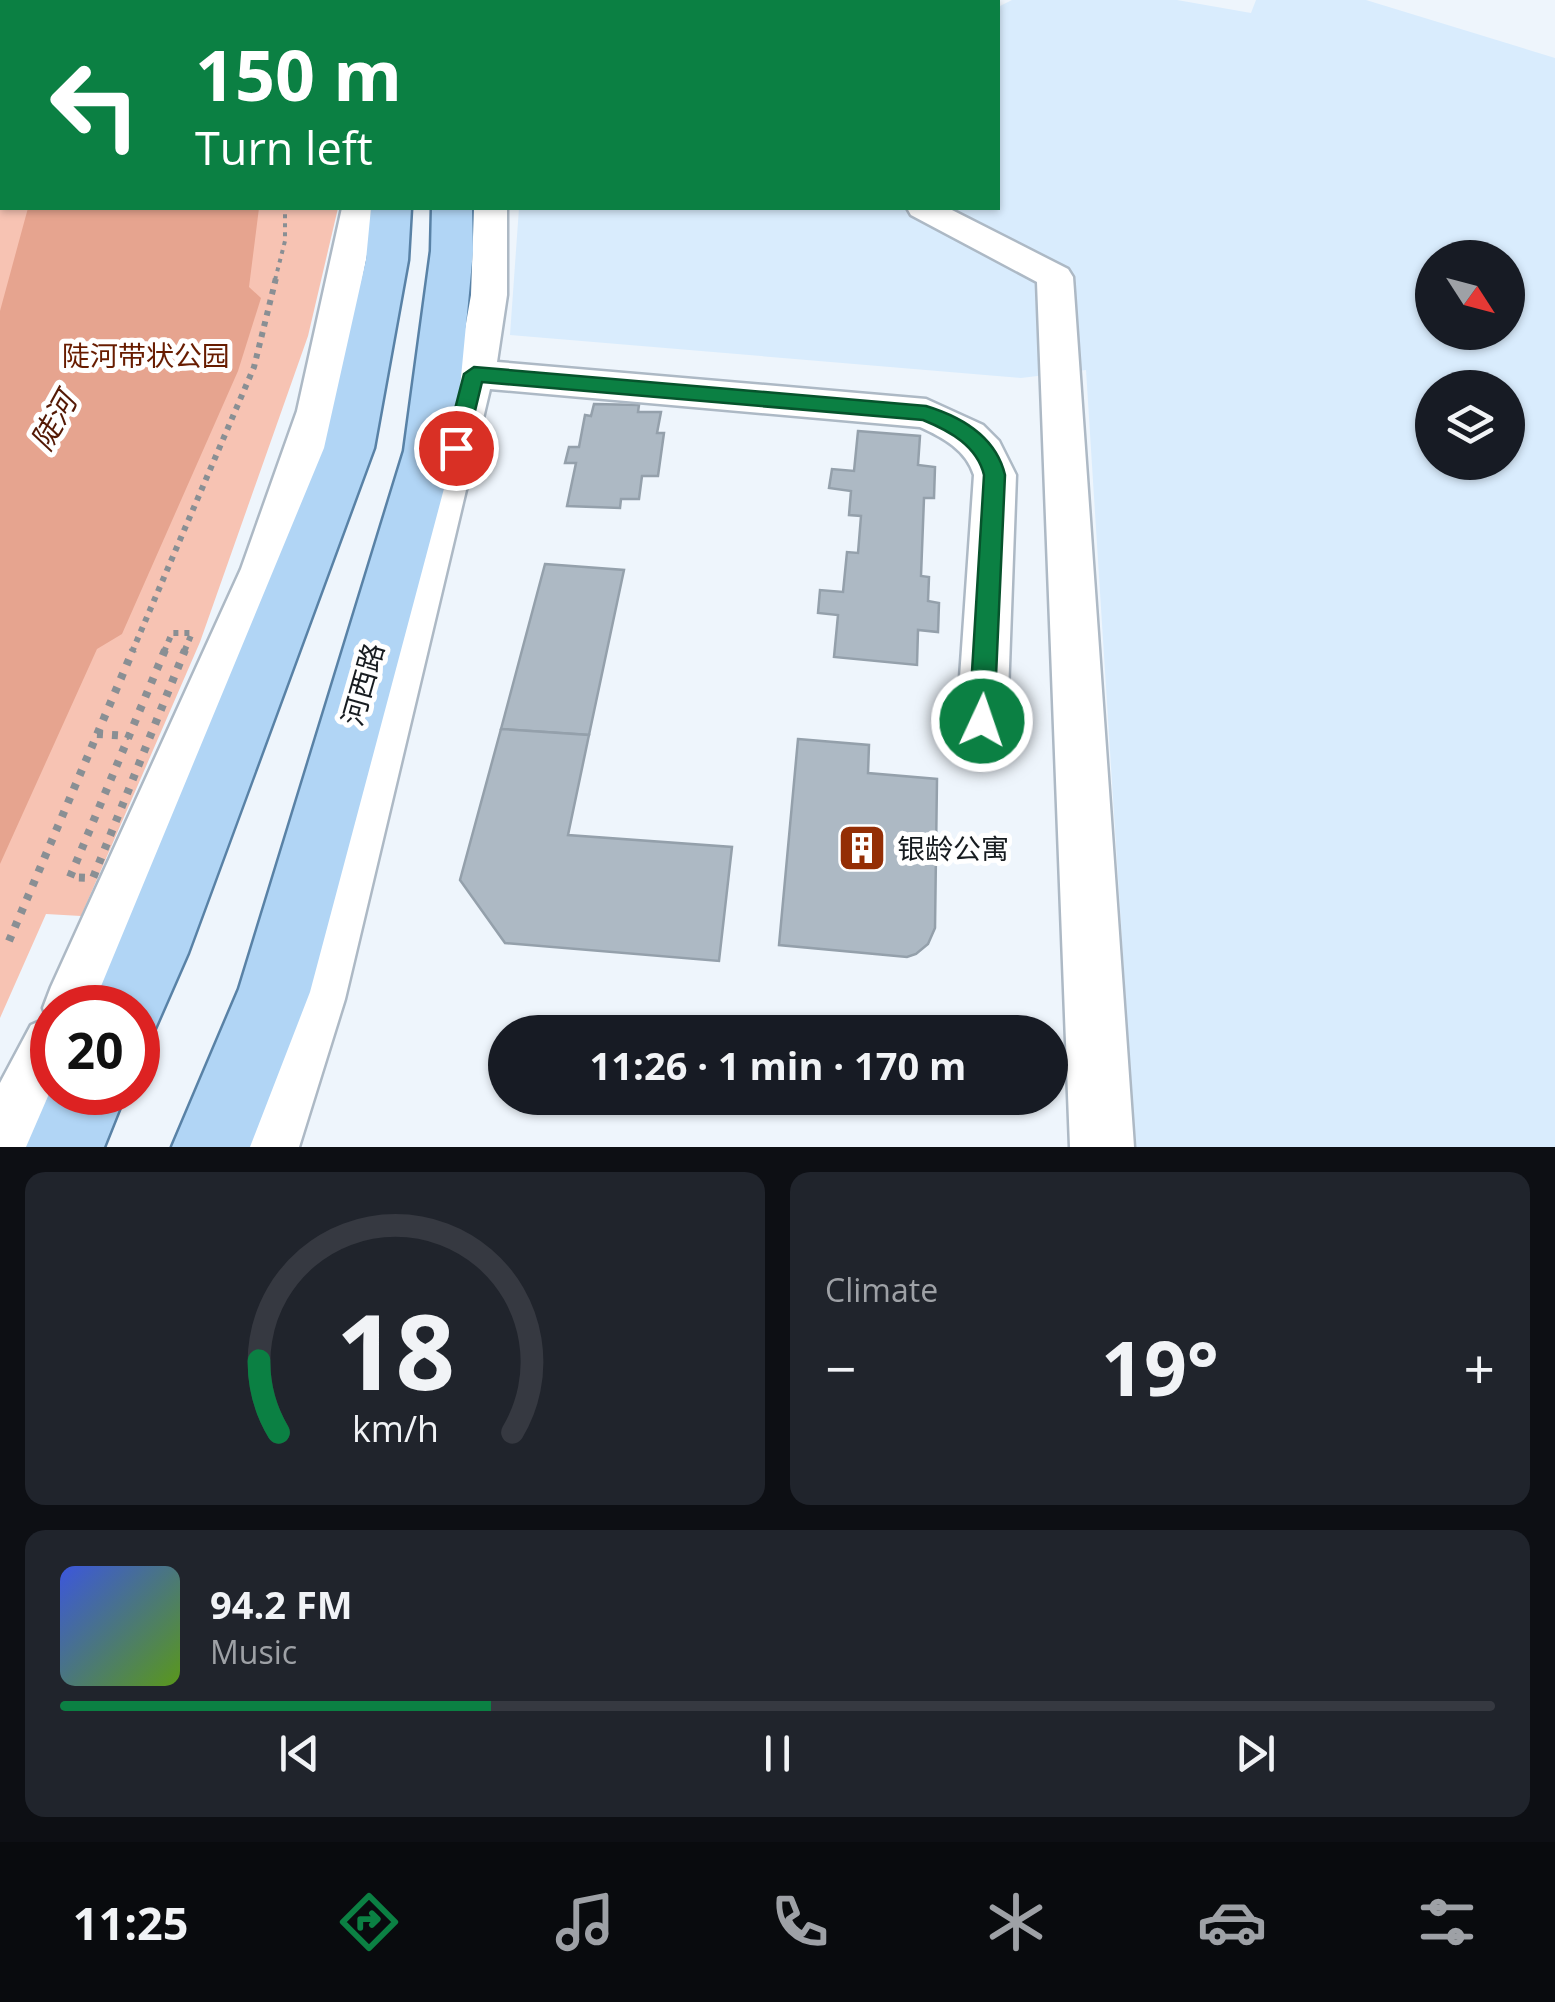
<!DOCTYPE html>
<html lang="en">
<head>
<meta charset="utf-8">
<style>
  body { margin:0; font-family:"Open Sans","Noto Sans SC",sans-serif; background:#20242c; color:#f1f3f6; height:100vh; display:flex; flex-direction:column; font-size:38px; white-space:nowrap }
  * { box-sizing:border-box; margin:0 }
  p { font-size:32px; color:#9ea1a6 }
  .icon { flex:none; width:55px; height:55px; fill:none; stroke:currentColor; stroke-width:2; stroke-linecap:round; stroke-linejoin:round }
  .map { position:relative; height:1147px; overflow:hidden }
  .sheet { display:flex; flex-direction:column; gap:25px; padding:25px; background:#0d0f14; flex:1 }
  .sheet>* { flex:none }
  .top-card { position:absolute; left:0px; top:0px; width:1000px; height:210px; box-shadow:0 2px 8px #0004; background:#0b8043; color:#fff; overflow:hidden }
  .needle { width:65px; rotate:126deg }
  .buttons { position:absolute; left:1415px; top:240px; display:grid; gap:20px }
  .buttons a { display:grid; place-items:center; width:110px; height:110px; border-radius:50%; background:#171b24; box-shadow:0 2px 8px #0004; font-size:50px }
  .speed { position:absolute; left:30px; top:985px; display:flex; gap:20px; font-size:50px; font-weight:700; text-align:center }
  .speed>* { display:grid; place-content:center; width:130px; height:130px; border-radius:50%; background:#171b24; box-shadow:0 2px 8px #0004; line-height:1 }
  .speed .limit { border:15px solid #d22; background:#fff; color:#111 }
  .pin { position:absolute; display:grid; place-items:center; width:85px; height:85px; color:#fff; margin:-42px; border:5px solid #fff; border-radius:50%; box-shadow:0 2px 10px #0007 }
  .me { position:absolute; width:110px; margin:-55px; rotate:3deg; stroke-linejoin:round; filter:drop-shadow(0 0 8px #0008) }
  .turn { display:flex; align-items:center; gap:35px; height:210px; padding:0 30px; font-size:45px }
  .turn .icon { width:130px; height:130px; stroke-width:2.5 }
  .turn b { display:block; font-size:70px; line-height:85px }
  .big { font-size:75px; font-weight:700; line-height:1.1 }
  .sheet .tile { flex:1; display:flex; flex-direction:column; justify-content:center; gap:15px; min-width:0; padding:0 35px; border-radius:20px; background:#20242c }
  .sheet .dial { align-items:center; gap:0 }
  .dial svg { height:260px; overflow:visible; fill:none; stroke:#363941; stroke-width:7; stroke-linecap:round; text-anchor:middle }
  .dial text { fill:#f1f3f6; stroke:none }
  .song { display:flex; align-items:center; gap:30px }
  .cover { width:120px; height:120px; border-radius:15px; background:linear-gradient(135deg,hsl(230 70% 55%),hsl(90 70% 35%)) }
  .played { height:10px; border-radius:5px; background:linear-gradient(90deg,#0b8043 30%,#363941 30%) }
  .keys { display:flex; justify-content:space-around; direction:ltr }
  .heat { display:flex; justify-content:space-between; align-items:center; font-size:55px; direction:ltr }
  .sheet .tiles { flex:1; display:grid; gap:25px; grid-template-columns:1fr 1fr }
  .tile:last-child { grid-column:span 2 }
  .trip { position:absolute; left:488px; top:1015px; width:580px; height:100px; border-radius:50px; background:#171b24; box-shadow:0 2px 8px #0004; font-weight:700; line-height:100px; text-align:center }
  .tabs { display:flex; height:160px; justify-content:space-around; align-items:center; background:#090b0e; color:#9ea1a6 }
  .tabs .icon { width:70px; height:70px }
  .tabs .selected { color:#0b8043 }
  .tabs b { font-size:45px; color:#f1f3f6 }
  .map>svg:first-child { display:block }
  .built { fill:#d9ecfd; fill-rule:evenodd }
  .green { fill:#f7c3b3 }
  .water { fill:#e6a48f }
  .building { fill:#adb9c4; stroke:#94a0ab; stroke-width:2.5 }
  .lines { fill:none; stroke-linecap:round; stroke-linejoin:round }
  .minor-casing { stroke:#adb9c5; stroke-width:5 }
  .major-casing { stroke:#5982a6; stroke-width:5 }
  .path-far2 { stroke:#898f94; stroke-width:4; stroke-dasharray:4 5; stroke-linecap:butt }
  .path-far1 { stroke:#898f94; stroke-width:6; stroke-dasharray:5 6; stroke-linecap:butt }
  .path { stroke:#898f94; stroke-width:8; stroke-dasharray:6 9; stroke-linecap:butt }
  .minor { fill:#fff; fill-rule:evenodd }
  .major { fill:#b1d5f5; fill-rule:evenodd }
  .route { fill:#0b8043; stroke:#07532c; stroke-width:2.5 }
  .labels { text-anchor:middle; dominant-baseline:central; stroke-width:10; stroke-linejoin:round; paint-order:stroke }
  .park-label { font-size:28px; fill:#681c00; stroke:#fff }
  .street-label { font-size:28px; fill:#171c20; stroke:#fff }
  .poi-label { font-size:28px; fill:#171c20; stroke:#fff; text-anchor:start }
  .water-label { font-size:30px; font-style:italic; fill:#541905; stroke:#fff }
</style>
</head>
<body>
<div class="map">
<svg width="1555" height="1147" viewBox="0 0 1555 1147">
  <rect width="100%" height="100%" fill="#eef5fc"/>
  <!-- built -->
  <path class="built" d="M1012 0H1177L1251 13 1256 0H1366L1555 58V1147H1135L1086 370 1021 378 510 335 519 208H998V7ZM1432 258H1508V332H1432ZM1432 388H1508V462H1432Z"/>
  <!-- green -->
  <polygon class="green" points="0,0 335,2 2,2 2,208 338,208 308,336 200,642 81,916 46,914 0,1018"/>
  <!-- water -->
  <polygon class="water" points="28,208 259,208 249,287 261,298 238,371 122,634 97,649 0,864 0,311"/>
  <!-- building -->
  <g class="building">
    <polygon points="594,404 639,405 638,412 661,412 657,433 664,433 658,476 642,476 639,499 621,499 620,508 567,506 576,463 565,463 569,447 579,447 585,415 591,416"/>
    <polygon points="858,431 920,436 918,465 935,467 934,498 924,498 921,576 929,577 928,601 939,603 938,632 918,630 917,665 834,657 838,615 818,613 820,590 843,592 847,552 858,553 861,516 849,515 851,491 829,488 832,469 854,471"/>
    <polygon points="545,564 624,570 589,735 501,729"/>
    <polygon points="501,729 589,735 568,835 732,847 719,961 505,943 460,880"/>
    <polygon points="798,739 869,745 868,773 937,779 935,928 928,944 916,954 907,957 779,945"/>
  </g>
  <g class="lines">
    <!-- minor casing -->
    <g class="minor-casing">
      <g id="minor">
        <rect x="337" y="0" width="26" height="2"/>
        <polygon points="448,0 474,0 475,2 449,2"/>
        <polygon points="342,208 376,208 337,411 285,569 102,1008 52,1008 52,1092 61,1092 34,1147 0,1147 0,1083 31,1025 47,1018 43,1008 51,987 241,569 297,411"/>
        <path d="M474 208H507V295L497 362 926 399 983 425 999 441 1016 475 1007 721 1000 737 982 743 964 737 957 721 974 475C966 450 944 438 920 427L490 389 345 999 299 1147H235L287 999 460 357 471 295Z"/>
        <polygon points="907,208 948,208 1068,269 1073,277 1134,1147 1070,1147 1037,282 911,215"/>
      </g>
    </g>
    <!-- major casing -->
    <g class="major-casing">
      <g id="major">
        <polygon points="369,0 401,0 402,2 370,2"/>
        <rect x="414" y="0" width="32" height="2"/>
        <polygon points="371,208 411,208 408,260 374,448 188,953 153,1033 138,1040 138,1008 92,1008 324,448 366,260"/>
        <polygon points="432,208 472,208 473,251 454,451 310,992 250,1147 172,1147 239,989 404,451 431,251"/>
        <polygon points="52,1087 52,1092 126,1092 104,1147 26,1147"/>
      </g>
    </g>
    <!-- path-far2 -->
    <polyline class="path-far2" points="275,280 285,241 285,208"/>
    <!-- path-far1 -->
    <g class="path-far1">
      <polyline points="132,652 254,367 276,278"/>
      <polyline points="164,652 172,633 192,633 184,652"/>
    </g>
    <!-- path -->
    <g class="path">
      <polyline points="165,650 70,877 93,878 185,650"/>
      <polyline points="97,734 129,736"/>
      <polyline points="9,941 133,650"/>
    </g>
    <!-- minor -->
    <use href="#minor" class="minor"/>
    <!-- major -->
    <use href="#major" class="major"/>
  </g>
  <!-- route -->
  <path class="route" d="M474 367 926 406C962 417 996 437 1005 475L994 721 991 729 982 732 973 729 969 721 984 475C977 446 950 431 923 420L482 382 466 448 456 455 445 448 464 374Z"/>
  <!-- icons -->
  <defs>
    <g id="building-square" transform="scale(2.5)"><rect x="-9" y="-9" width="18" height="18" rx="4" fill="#942e05" stroke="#fff"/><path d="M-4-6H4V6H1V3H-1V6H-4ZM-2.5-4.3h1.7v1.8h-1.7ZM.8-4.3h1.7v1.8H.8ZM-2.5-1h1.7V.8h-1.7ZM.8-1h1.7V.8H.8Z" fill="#fff"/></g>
  </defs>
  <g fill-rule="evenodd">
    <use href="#building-square" x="862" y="848"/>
  </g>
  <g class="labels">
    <!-- park labels -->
    <g class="park-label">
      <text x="146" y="355">陡河带状公园</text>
    </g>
    <!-- street labels -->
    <g class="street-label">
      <text transform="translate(362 684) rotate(-74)">河西路</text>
    </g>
    <!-- poi labels -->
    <g class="poi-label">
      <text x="897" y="848">银龄公寓</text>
    </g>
    <!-- water labels -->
    <g class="water-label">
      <text transform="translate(53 421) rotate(-61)">陡河</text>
    </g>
  </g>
</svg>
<div class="buttons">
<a><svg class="needle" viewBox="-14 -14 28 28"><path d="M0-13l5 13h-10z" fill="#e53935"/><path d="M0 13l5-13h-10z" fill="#9ea1a6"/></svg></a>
<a><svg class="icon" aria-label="layers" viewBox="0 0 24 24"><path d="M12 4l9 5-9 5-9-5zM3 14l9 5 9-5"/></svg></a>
</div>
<div class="speed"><div class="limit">20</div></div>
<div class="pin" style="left:456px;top:448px;background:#d93025"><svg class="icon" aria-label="arrive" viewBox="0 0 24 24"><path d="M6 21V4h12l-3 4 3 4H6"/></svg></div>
<svg class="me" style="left:982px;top:721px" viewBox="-20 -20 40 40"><circle r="17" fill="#0b8043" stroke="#fff" stroke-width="3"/><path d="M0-11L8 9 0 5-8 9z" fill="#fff"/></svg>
<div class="trip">11:26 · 1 min · 170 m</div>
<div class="top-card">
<div class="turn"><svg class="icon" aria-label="left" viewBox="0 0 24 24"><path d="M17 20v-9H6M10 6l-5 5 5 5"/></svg><div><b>150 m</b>Turn left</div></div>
</div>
</div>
<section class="sheet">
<div class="tiles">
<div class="tile dial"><svg viewBox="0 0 100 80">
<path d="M14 69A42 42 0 1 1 86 69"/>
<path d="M14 69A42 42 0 0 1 8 47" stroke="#0b8043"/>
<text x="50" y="56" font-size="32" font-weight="700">18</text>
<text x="50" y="72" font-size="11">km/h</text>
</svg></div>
<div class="tile"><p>Climate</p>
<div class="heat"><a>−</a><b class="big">19°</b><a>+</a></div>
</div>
<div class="tile">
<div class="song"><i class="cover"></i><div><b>94.2 FM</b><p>Music</p></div></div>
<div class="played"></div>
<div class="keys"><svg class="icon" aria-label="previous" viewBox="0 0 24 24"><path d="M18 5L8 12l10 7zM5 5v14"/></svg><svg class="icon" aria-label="pause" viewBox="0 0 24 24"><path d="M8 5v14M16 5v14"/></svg><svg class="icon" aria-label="next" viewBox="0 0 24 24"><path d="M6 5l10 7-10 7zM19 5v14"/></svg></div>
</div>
</div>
</section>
<nav class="tabs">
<b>11:25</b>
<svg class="icon selected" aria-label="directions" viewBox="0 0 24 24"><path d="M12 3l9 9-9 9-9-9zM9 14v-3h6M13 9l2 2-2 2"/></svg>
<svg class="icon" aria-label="music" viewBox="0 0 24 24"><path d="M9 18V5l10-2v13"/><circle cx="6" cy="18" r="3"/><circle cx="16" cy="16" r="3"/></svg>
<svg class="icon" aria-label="phone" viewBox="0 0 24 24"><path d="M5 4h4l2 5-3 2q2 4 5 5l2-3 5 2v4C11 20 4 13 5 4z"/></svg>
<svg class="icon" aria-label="climate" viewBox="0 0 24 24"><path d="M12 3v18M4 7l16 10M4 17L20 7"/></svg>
<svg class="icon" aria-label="car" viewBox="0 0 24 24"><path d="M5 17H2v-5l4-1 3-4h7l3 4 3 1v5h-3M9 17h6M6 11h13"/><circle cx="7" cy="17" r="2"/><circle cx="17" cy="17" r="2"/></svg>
<svg class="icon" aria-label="filters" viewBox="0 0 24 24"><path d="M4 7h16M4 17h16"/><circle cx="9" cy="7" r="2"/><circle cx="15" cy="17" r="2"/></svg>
</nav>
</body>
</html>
